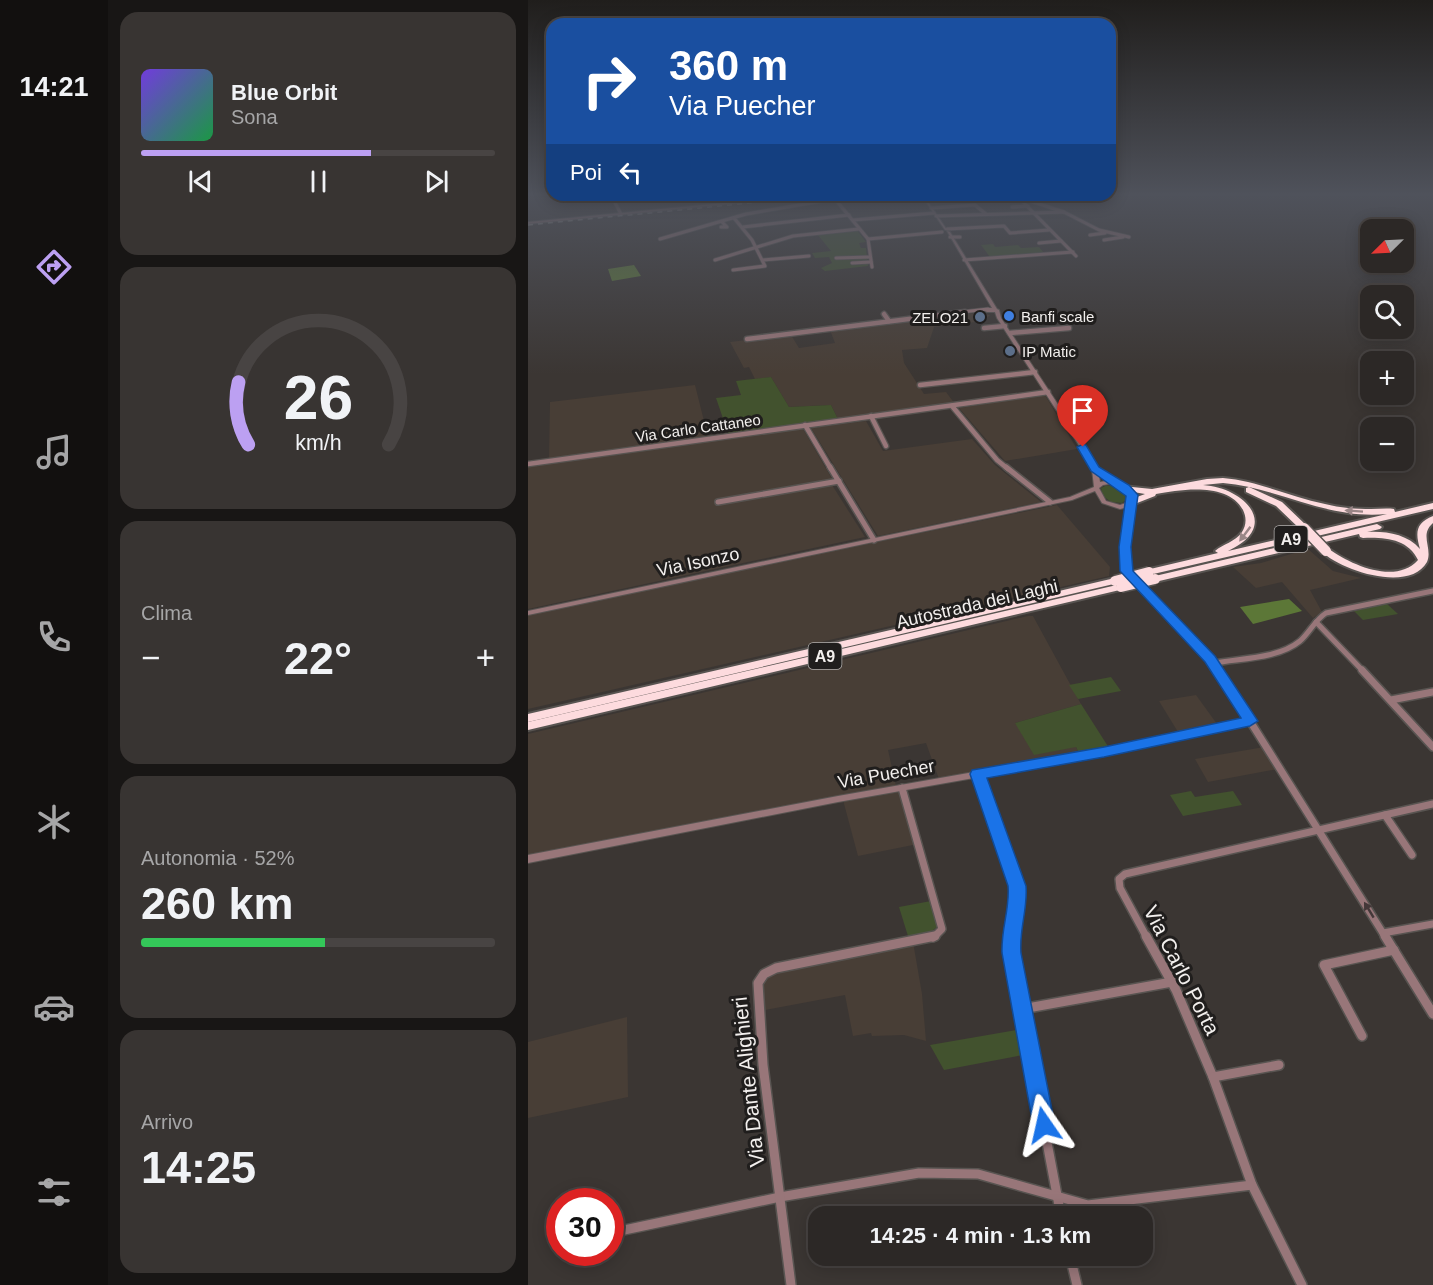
<!DOCTYPE html>
<html lang="it">
<head>
<meta charset="utf-8">
<style>
  body { margin:0; font-family:Arial,sans-serif; background:#383432; color:#f1f3f6; height:100vh; display:flex; flex-direction:column; font-size:22px; white-space:nowrap }
  * { box-sizing:border-box; margin:0 }
  p { font-size:20px; color:#a6a6a7 }
  .icon { flex:none; width:33px; height:33px; fill:none; stroke:currentColor; stroke-width:2; stroke-linecap:round; stroke-linejoin:round }
  .map { position:relative; flex:1; overflow:hidden }
  .side { display:flex; flex-direction:column; gap:12px; padding:12px; background:#181615; width:420px }
  .side>* { flex:none }
  .hud { position:absolute; left:18px; top:18px; width:570px; height:183px; border-radius:18px; box-shadow:0 3px 15px #0003,0 0 0 2px #484443; background:#1a4fa0; color:#fff; overflow:hidden }
  .needle { width:39px; rotate:246deg }
  .buttons { position:absolute; left:832px; top:219px; display:grid; gap:12px }
  .buttons a { display:grid; place-items:center; width:54px; height:54px; border-radius:12px; background:#2c2826; box-shadow:0 3px 15px #0003,0 0 0 2px #484443; font-size:30px }
  .speed { position:absolute; left:18px; top:1188px; display:flex; gap:12px; font-size:30px; font-weight:700; text-align:center }
  .speed>* { display:grid; place-content:center; width:78px; height:78px; border-radius:50%; background:#2c2826; box-shadow:0 3px 15px #0003,0 0 0 2px #484443; line-height:1 }
  .speed .limit { border:9px solid #d22; background:#fff; color:#111 }
  .pin { position:absolute; display:grid; place-items:center; width:51px; height:51px; color:#fff; margin:-62px -26px; border-radius:50% 50% 50% 0; rotate:-45deg; box-shadow:0 0 6px #0007 }
  .pin .icon { rotate:45deg }
  .me { position:absolute; width:66px; margin:-33px; rotate:349deg; stroke-linejoin:round; filter:drop-shadow(0 0 4px #0008) }
  .turn { display:flex; align-items:center; gap:21px; height:126px; padding:0 24px; font-size:27px }
  .turn .icon { width:78px; height:78px; stroke-width:2.5 }
  .turn b { display:block; font-size:42px; line-height:51px }
  .then { display:flex; align-items:center; height:57px; padding:0 24px; background:#0003; gap:12px; font-size:22px }
  .big { font-size:45px; font-weight:600; line-height:1.1 }
  .side .card { flex:1; display:flex; flex-direction:column; justify-content:center; gap:9px; min-width:0; padding:0 21px; border-radius:18px; background:#383432 }
  .side .dial { align-items:center; gap:0 }
  .dial svg { height:156px; overflow:visible; fill:none; stroke:#484443; stroke-width:7; stroke-linecap:round; text-anchor:middle }
  .dial text { fill:#f1f3f6; stroke:none }
  .song { display:flex; align-items:center; gap:18px }
  .cover { width:72px; height:72px; border-radius:9px; background:linear-gradient(135deg,hsl(260 70% 55%),hsl(140 70% 35%)) }
  .played { height:6px; border-radius:3px; background:linear-gradient(90deg,#bca0f2 65%,#484443 65%) }
  .keys { display:flex; justify-content:space-around; direction:ltr }
  .heat { display:flex; justify-content:space-between; align-items:center; font-size:33px; direction:ltr }
  .charge { height:9px; border-radius:4px; background:linear-gradient(90deg,#34c759 52%,#484443 0) }
  .trip { position:absolute; left:280px; top:1206px; width:345px; height:60px; border-radius:18px; background:#2c2826; box-shadow:0 3px 15px #0003,0 0 0 2px #484443; font-weight:600; line-height:60px; text-align:center }
  main { display:flex; flex:1; min-height:0 }
  .menu { display:flex; flex-direction:column; width:108px; justify-content:space-around; align-items:center; background:#12100f; color:#a6a6a7 }
  .menu .icon { width:42px; height:42px }
  .menu .active { color:#bca0f2 }
  .menu b { font-size:27px; color:#f1f3f6 }
  .map>svg:first-child { display:block }
  .built { fill:#483e36 }
  .green { fill:#42522e }
  .forest { fill:#5c7737 }
  .lines { fill:none; stroke-linecap:round; stroke-linejoin:round }
  .tertiary-tunnel { stroke:#56524f; stroke-width:4; stroke-dasharray:4 2; stroke-linecap:butt }
  .minor-far4-casing { stroke:#585451; stroke-width:4.5 }
  .minor-far3-casing { stroke:#585451; stroke-width:7 }
  .minor-far2-casing { stroke:#585451; stroke-width:8 }
  .minor-far1-casing { stroke:#585451; stroke-width:10 }
  .minor-casing { stroke:#585451; stroke-width:12 }
  .tertiary-casing { stroke:#585451; stroke-width:2 }
  .motorway-casing { stroke:#585451; stroke-width:4 }
  .minor-far4 { stroke:#987679; stroke-width:3 }
  .minor-far3 { stroke:#987679; stroke-width:4.5 }
  .minor-far2 { stroke:#987679; stroke-width:5 }
  .minor-far1 { stroke:#987679; stroke-width:7 }
  .minor { stroke:#987679; stroke-width:9 }
  .tertiary { fill:#987679; fill-rule:evenodd }
  .motorway { fill:#fddbde; fill-rule:evenodd }
  .rail { stroke:#96928f; stroke-width:1.5; stroke-dasharray:5 5; stroke-linecap:butt }
  .motorway-bridge-casing { stroke:#585451; stroke-width:13; stroke-linecap:butt }
  .motorway-bridge { stroke:#fddbde; stroke-width:10 }
  .oneway { fill:#9a8687 }
  .oneway2 { fill:#443839 }
  .route { fill:#1a73e8; stroke:#114b97; stroke-width:1.5 }
  .shop-dot { fill:#3f7fe0; stroke:#201e1d; stroke-width:2 }
  .service-dot { fill:#5c6f8a; stroke:#201e1d; stroke-width:2 }
  .labels { text-anchor:middle; dominant-baseline:central; stroke-width:6; stroke-linejoin:round; paint-order:stroke }
  .far-poi-label { font-size:15px; fill:#f2efed; stroke:#201e1d; text-anchor:start }
  .far-street-label { font-size:15px; fill:#f2efed; stroke:#201e1d }
  .shield { fill:#201e1d; stroke:#b3b0af; stroke-width:1.5 }
  .shield-label { font-size:16px; font-weight:bold; fill:#f2efed }
  .street-label { font-size:18px; fill:#f2efed; stroke:#201e1d }
  .near-street-label { font-size:21px; fill:#f2efed; stroke:#201e1d }
</style>
</head>
<body>
<main>
<nav class="menu">
<b>14:21</b>
<svg class="icon active" aria-label="directions" viewBox="0 0 24 24"><path d="M12 3l9 9-9 9-9-9zM9 14v-3h6M13 9l2 2-2 2"/></svg>
<svg class="icon" aria-label="music" viewBox="0 0 24 24"><path d="M9 18V5l10-2v13"/><circle cx="6" cy="18" r="3"/><circle cx="16" cy="16" r="3"/></svg>
<svg class="icon" aria-label="phone" viewBox="0 0 24 24"><path d="M5 4h4l2 5-3 2q2 4 5 5l2-3 5 2v4C11 20 4 13 5 4z"/></svg>
<svg class="icon" aria-label="climate" viewBox="0 0 24 24"><path d="M12 3v18M4 7l16 10M4 17L20 7"/></svg>
<svg class="icon" aria-label="car" viewBox="0 0 24 24"><path d="M5 17H2v-5l4-1 3-4h7l3 4 3 1v5h-3M9 17h6M6 11h13"/><circle cx="7" cy="17" r="2"/><circle cx="17" cy="17" r="2"/></svg>
<svg class="icon" aria-label="filters" viewBox="0 0 24 24"><path d="M4 7h16M4 17h16"/><circle cx="9" cy="7" r="2"/><circle cx="15" cy="17" r="2"/></svg>
</nav>
<section class="side">
<div class="card">
<div class="song"><i class="cover"></i><div><b>Blue Orbit</b><p>Sona</p></div></div>
<div class="played"></div>
<div class="keys"><svg class="icon" aria-label="previous" viewBox="0 0 24 24"><path d="M18 5L8 12l10 7zM5 5v14"/></svg><svg class="icon" aria-label="pause" viewBox="0 0 24 24"><path d="M8 5v14M16 5v14"/></svg><svg class="icon" aria-label="next" viewBox="0 0 24 24"><path d="M6 5l10 7-10 7zM19 5v14"/></svg></div>
</div>
<div class="card dial"><svg viewBox="0 0 100 80">
<path d="M14 69A42 42 0 1 1 86 69"/>
<path d="M14 69A42 42 0 0 1 9 37" stroke="#bca0f2"/>
<text x="50" y="56" font-size="32" font-weight="700">26</text>
<text x="50" y="72" font-size="11">km/h</text>
</svg></div>
<div class="card"><p>Clima</p>
<div class="heat"><a>−</a><b class="big">22°</b><a>+</a></div>
</div>
<div class="card"><p>Autonomia · 52%</p><b class="big">260 km</b><div class="charge"></div></div>
<div class="card"><p>Arrivo</p><b class="big">14:25</b></div>
</section>
<div class="map">
<svg width="905" height="1285" viewBox="0 0 905 1285">
  <rect width="100%" height="100%" fill="#3b3633"/>
  <!-- built -->
  <g class="built">
    <polygon points="447,313 462,315 456,321 406,327 399,348 374,350 376,363 396,394 418,392 427,404 310,419 303,405 261,407 243,377 227,379 221,367 216,368 202,342 263,335 271,348 307,343 302,330"/>
    <polygon points="167,385 181,441 274,427 304,479 187,500 188,505 304,485 337,537 0,609 0,465 21,462 22,402"/>
    <polygon points="517,395 549,449 477,461 431,408"/>
    <polygon points="338,421 355,451 444,439 467,465 513,502 350,536 283,428"/>
    <polygon points="529,505 582,567 581,576 0,709 0,614"/>
    <polygon points="780,549 805,571 833,578 782,590 794,612 785,618 754,582 728,588 705,567 733,563"/>
    <polygon points="500,616 505,616 553,704 487,723 548,747 551,753 411,779 398,743 360,750 368,786 0,857 0,734"/>
    <polygon points="668,695 689,724 650,732 631,701"/>
    <polygon points="736,747 750,769 680,782 667,759"/>
    <polygon points="373,788 390,844 330,856 315,800"/>
    <polygon points="385,942 394,994 398,1041 376,1035 344,1036 343,1033 325,1036 317,995 237,1010 235,980 239,975 251,970"/>
    <polygon points="99,1017 100,1097 0,1118 0,1042"/>
  </g>
  <!-- green -->
  <g class="green">
    <polygon points="329,230 338,242 331,243 333,248 338,248 340,266 297,271 293,268 304,263 301,257 287,258 284,253 303,251 289,234"/>
    <polygon points="465,244 467,247 490,245 493,248 511,247 516,253 462,257 453,245"/>
    <polygon points="243,377 261,407 303,405 310,419 200,433 188,398 213,395 208,381"/>
    <path d="M577 486C587 485 597 489 599 499L594 503 583 502 575 496 573 488Z"/>
    <polygon points="859,604 870,614 835,620 826,611"/>
    <polygon points="583,677 593,691 550,699 541,685"/>
    <polygon points="553,704 581,748 551,753 548,747 506,755 487,723"/>
    <polygon points="663,791 667,797 705,791 714,805 655,816 642,795"/>
    <polygon points="403,901 409,927 404,931 380,936 371,907"/>
    <polygon points="494,1029 500,1054 416,1070 402,1045"/>
  </g>
  <!-- forest -->
  <g class="forest">
    <polygon points="106,265 113,276 84,281 80,269"/>
    <polygon points="761,599 774,611 725,624 712,607"/>
  </g>
  <g class="lines">
    <!-- tertiary-tunnel -->
    <polyline class="tertiary-tunnel" points="332,196 365,199"/>
    <!-- minor-far4 casing -->
    <g class="minor-far4-casing">
      <g id="minor-far4">
        <polyline points="484,195 536,212 571,230 601,237"/>
        <polyline points="498,200 547,195"/>
        <polyline points="495,202 548,256"/>
        <polyline points="484,207 500,206"/>
        <polyline points="403,208 447,205 458,214"/>
        <polyline points="93,214 85,199 121,195"/>
        <polyline points="408,216 536,212"/>
        <polyline points="325,220 406,213"/>
        <polyline points="193,227 199,227 194,222"/>
        <polyline points="215,227 321,215"/>
        <polyline points="419,229 476,226 482,233 521,230"/>
        <polyline points="562,235 577,233"/>
        <polyline points="422,237 432,237"/>
        <polyline points="132,239 218,214 307,199 340,239 344,267"/>
        <polyline points="340,239 414,232"/>
        <polyline points="576,240 595,237"/>
        <polyline points="511,243 533,241"/>
        <polyline points="308,258 342,257"/>
        <polyline points="187,260 265,236 331,229"/>
        <polyline points="235,260 281,256"/>
        <polyline points="436,260 545,252"/>
        <polyline points="324,263 343,262"/>
        <polyline points="205,270 237,266 224,240 206,218"/>
        <polyline points="425,313 460,309"/>
      </g>
    </g>
    <!-- minor-far3 casing -->
    <g class="minor-far3-casing">
      <g id="minor-far3">
        <polyline points="356,314 361,321"/>
        <polyline points="456,328 477,326"/>
        <polyline points="482,333 541,328"/>
        <polyline points="219,339 437,312"/>
        <polyline points="392,385 507,372"/>
        <polyline points="424,406 469,460 480,469"/>
        <polyline points="343,416 358,446"/>
        <polyline points="277,425 303,469"/>
        <polyline points="0,464 520,392"/>
      </g>
    </g>
    <!-- minor-far2 casing -->
    <g class="minor-far2-casing">
      <g id="minor-far2">
        <polyline points="302,467 346,540"/>
        <polyline points="478,467 522,502"/>
        <polyline points="190,502 311,481"/>
        <polyline points="788,622 836,672"/>
        <path d="M686 663C713 658 750 659 772 641 782 632 787 620 798 613L905 591"/>
      </g>
    </g>
    <!-- minor-far1 casing -->
    <g class="minor-far1-casing">
      <g id="minor-far1">
        <polyline points="834,670 905,747"/>
        <polyline points="863,700 905,692"/>
        <polyline points="722,721 858,938"/>
        <polyline points="450,774 489,886 484,938"/>
        <polyline points="374,788 414,929 405,938"/>
        <polyline points="857,815 884,855"/>
        <polyline points="855,933 905,924"/>
        <polyline points="619,938 592,888 591,879 597,874 905,804"/>
      </g>
    </g>
    <!-- minor casing -->
    <g class="minor-casing">
      <g id="minor">
        <polyline points="484,936 483,953 533,1216"/>
        <polyline points="618,936 648,990 685,1077 724,1185 774,1285"/>
        <polyline points="857,936 905,1014"/>
        <polyline points="494,1009 644,982"/>
        <polyline points="834,1036 796,965 866,950"/>
        <polyline points="685,1077 751,1065"/>
        <polyline points="82,1233 252,1197 391,1173 450,1174 560,1205 724,1185"/>
        <polyline points="542,1256 549,1285"/>
        <polyline points="263,1285 235,1065 230,983 236,974 248,968 407,936"/>
      </g>
    </g>
    <!-- tertiary casing -->
    <g class="tertiary-casing">
      <g id="tertiary">
        <polygon points="277,195 290,195 0,224 0,222"/>
        <polygon points="305,195 332,195 334,196 332,197 306,197"/>
        <polygon points="387,196 388,198 365,200 363,199"/>
        <polygon points="394,196 396,196 419,230 417,230"/>
        <path d="M419 231 422 232 469 309 471 310 473 318 558 447 570 469 572 482C588 479 601 483 608 499L606 504 600 547 602 571 689 661 726 721 725 723 576 755 310 802 0 863V855L310 796 576 749 717 719 683 664 596 571 594 547 600 507 592 509 574 503 567 491 544 500 0 615V611L542 497 566 487 564 469 552 447 469 318 467 312H459L457 311 458 308H464ZM581 484C591 485 602 490 601 502L592 505 578 501 571 488 575 485Z"/>
      </g>
    </g>
    <!-- motorway casing -->
    <g class="motorway-casing">
      <g id="motorway">
        <path d="M695 478C731 481 762 497 797 504 812 508 828 509 843 509 851 509 859 508 866 509L867 512 905 503V509L621 575 618 574 616 572 618 570 690 553 687 551C695 544 707 542 714 532 718 526 719 518 715 510 700 482 654 489 628 494L627 496 604 505 600 502 601 500 617 494 594 490V486L624 489 679 479ZM695 483C752 488 799 520 859 514L700 551C753 527 718 488 675 485Z"/>
        <polygon points="721,487 754,502 779,526 781,528 779,530 773,530 748,506 718,492 718,488"/>
        <path d="M905 516V523C891 535 905 548 899 562 882 593 813 571 793 551L798 548 801 549C823 565 868 585 890 560 880 539 857 537 835 538L832 537 831 534 627 582 622 579 627 576 849 524 854 527 852 529 839 532C858 531 879 534 892 549 887 532 888 523 905 516Z"/>
        <polygon points="587,578 590,579 592,581 590,583 0,722 0,714"/>
        <polygon points="593,584 596,585 598,587 596,589 0,730 0,722"/>
      </g>
    </g>
    <!-- minor-far4 -->
    <use href="#minor-far4" class="minor-far4"/>
    <!-- minor-far3 -->
    <use href="#minor-far3" class="minor-far3"/>
    <!-- minor-far2 -->
    <use href="#minor-far2" class="minor-far2"/>
    <!-- minor-far1 -->
    <use href="#minor-far1" class="minor-far1"/>
    <!-- minor -->
    <use href="#minor" class="minor"/>
    <!-- tertiary -->
    <use href="#tertiary" class="tertiary"/>
    <!-- motorway -->
    <use href="#motorway" class="motorway"/>
    <!-- rail -->
    <polyline class="rail" points="0,225 252,200 380,195"/>
    <!-- motorway-bridge casing -->
    <g class="motorway-bridge-casing">
      <g id="motorway-bridge">
        <polyline points="776,528 798,551"/>
        <polyline points="587,581 621,572"/>
        <polyline points="593,587 627,579"/>
      </g>
    </g>
    <!-- motorway-bridge -->
    <use href="#motorway-bridge" class="motorway-bridge"/>
  </g>
  <!-- one-way arrows -->
  <defs><path id="oneway-solid" d="M-6-.8H1V-3.2L6.5 0L1 3.2V.8H-6Z" transform="scale(1.5)"/></defs>
  <g class="oneway">
    <use href="#oneway-solid" transform="translate(826 511) rotate(-176)"/>
    <use href="#oneway-solid" transform="translate(717 534) rotate(127)"/>
  </g>
  <use class="oneway2" href="#oneway-solid" transform="translate(841 910) rotate(-121)"/>
  <!-- sky -->
  <linearGradient id="sky" x2="0" y2="1"><stop stop-color="#201e1c"/><stop offset="0.52" stop-color="#4f525b"/><stop offset="1" stop-color="#4f525b" stop-opacity="0"/></linearGradient>
  <rect width="905" height="374" fill="url(#sky)"/>
  <!-- route -->
  <path class="route" d="M555 444 558 445 571 467 601 485 610 495 603 547 605 571 687 656 730 721 722 726 576 757 459 778 498 886C500 909 491 929 493 953L527 1125 524 1132 516 1135 508 1132 505 1125 474 953C473 928 482 909 480 886L442 774 444 770 450 769 576 747 713 718 677 662 592 571 591 547 598 496 563 471 549 447Z"/>
  <!-- markers -->
  <circle class="shop-dot" cx="481" cy="316" r="6"/>
  <g class="service-dot">
    <circle cx="452" cy="317" r="6"/>
    <circle cx="482" cy="351" r="6"/>
  </g>
  <g class="labels">
    <!-- far-poi labels -->
    <g class="far-poi-label">
      <text x="493" y="316">Banfi scale</text>
      <text x="440" y="317" text-anchor="end">ZELO21</text>
      <text x="494" y="351">IP Matic</text>
    </g>
    <!-- far-street labels -->
    <g class="far-street-label">
      <text transform="translate(170 428) rotate(-8)">Via Carlo Cattaneo</text>
    </g>
    <!-- shield labels -->
    <g class="shield">
      <rect x="746.5" y="526" width="33" height="26" rx="4.5"/>
      <rect x="280.5" y="643" width="33" height="26" rx="4.5"/>
    </g>
    <g class="shield-label">
      <text x="763" y="539">A9</text>
      <text x="297" y="656">A9</text>
    </g>
    <!-- street labels -->
    <g class="street-label">
      <text transform="translate(170 562) rotate(-12)">Via Isonzo</text>
      <text transform="translate(449 604) rotate(-13)">Autostrada dei Laghi</text>
      <text transform="translate(358 774) rotate(-10)">Via Puecher</text>
    </g>
    <!-- near-street labels -->
    <g class="near-street-label">
      <text transform="translate(654 970) rotate(63)">Via Carlo Porta</text>
      <text transform="translate(220 1082) rotate(-96)">Via Dante Alighieri</text>
    </g>
  </g>
</svg>
<div class="buttons">
<a><svg class="needle" viewBox="-14 -14 28 28"><path d="M0-13l5 13h-10z" fill="#e53935"/><path d="M0 13l5-13h-10z" fill="#a6a6a7"/></svg></a>
<a><svg class="icon" aria-label="search" viewBox="0 0 24 24"><circle cx="10" cy="10" r="6"/><path d="M15 15l6 6"/></svg></a>
<a>+</a>
<a>−</a>
</div>
<div class="speed"><div class="limit">30</div></div>
<div class="pin" style="left:555px;top:447px;background:#d93025"><svg class="icon" aria-label="arrive" viewBox="0 0 24 24"><path d="M6 21V4h12l-3 4 3 4H6"/></svg></div>
<svg class="me" style="left:516px;top:1125px" viewBox="-20 -20 40 40"><path d="M0-17L14 15 0 8-14 15z" fill="#1a73e8" stroke="#fff" stroke-width="4"/></svg>
<div class="trip">14:25 · 4 min · 1.3 km</div>
<div class="hud">
<div class="turn"><svg class="icon" aria-label="right" viewBox="0 0 24 24"><path d="M7 20v-9h11M14 6l5 5-5 5"/></svg><div><b>360 m</b>Via Puecher</div></div>
<div class="then">Poi<svg class="icon" aria-label="left" viewBox="0 0 24 24"><path d="M17 20v-9H6M10 6l-5 5 5 5"/></svg></div>
</div>
</div>
</main>
</body>
</html>
